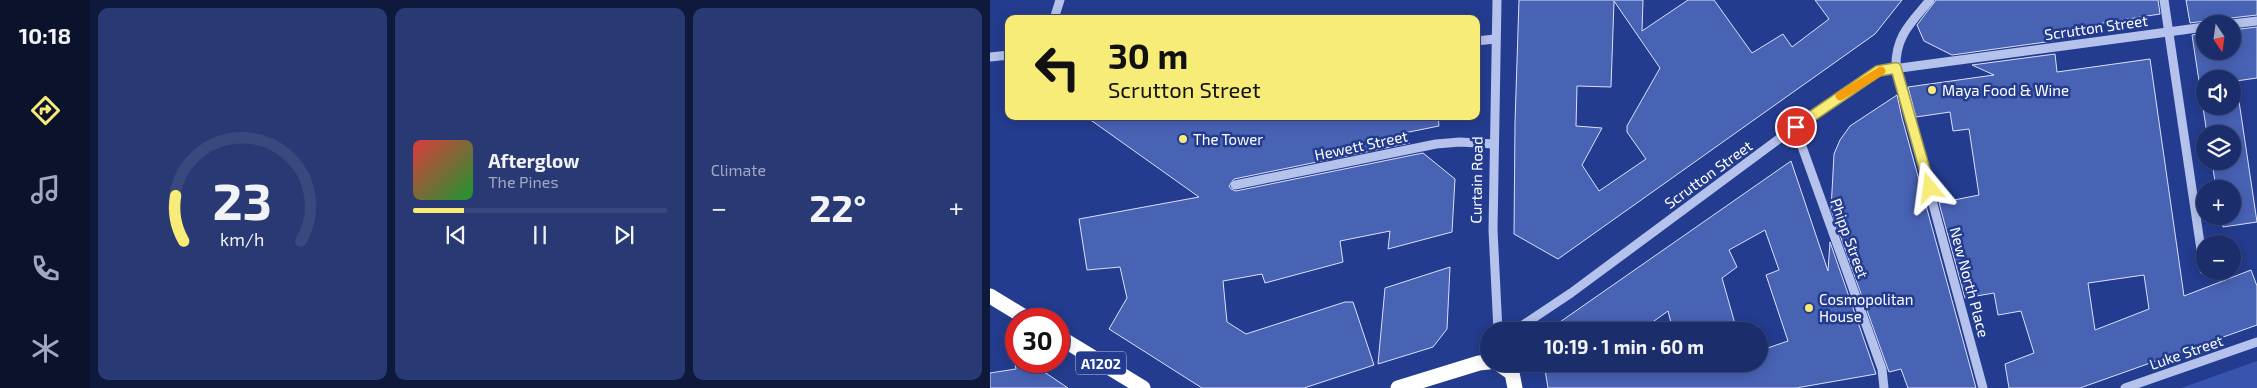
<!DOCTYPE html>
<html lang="en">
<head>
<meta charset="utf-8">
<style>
  body { margin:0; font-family:"Exo 2",sans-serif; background:#283973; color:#f1f3f6; height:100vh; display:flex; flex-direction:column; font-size:19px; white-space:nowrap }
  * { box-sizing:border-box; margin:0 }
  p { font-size:16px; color:#a0a8c1 }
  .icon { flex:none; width:28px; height:28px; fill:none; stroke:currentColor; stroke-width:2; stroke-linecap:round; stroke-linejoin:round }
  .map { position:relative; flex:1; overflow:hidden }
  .side { display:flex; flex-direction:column; gap:8px; padding:8px; background:#0f193b; width:900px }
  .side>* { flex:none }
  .hud { position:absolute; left:15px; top:15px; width:475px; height:105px; border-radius:10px; box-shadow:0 2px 12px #0003,0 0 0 1px #39497e; background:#f6ec77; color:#111; overflow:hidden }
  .needle { width:32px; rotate:167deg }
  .buttons { position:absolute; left:1206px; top:15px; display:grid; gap:10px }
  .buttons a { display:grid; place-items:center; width:45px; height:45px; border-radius:50%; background:#1b2d6b; box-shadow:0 2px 12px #0003,0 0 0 1px #39497e; font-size:25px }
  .speed { position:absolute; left:15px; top:308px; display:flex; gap:10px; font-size:25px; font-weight:700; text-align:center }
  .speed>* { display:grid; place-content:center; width:65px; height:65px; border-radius:50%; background:#1b2d6b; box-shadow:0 2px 12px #0003,0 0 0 1px #39497e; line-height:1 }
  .speed .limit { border:8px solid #d22; background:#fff; color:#111 }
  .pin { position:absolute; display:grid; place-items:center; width:42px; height:42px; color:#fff; margin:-21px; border:2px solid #fff; border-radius:50%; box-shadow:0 1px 5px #0007 }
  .me { position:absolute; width:55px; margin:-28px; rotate:344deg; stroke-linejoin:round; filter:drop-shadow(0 0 4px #0008) }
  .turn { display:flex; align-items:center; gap:18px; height:105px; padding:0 20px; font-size:22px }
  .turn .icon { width:65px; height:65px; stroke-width:2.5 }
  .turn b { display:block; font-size:35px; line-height:42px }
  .big { font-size:38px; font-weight:700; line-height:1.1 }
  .side .card { flex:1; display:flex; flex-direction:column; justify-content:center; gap:8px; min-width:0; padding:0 18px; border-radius:10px; background:#283973 }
  .side .dial { align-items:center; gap:0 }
  .dial svg { height:130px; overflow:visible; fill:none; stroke:#39497e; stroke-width:7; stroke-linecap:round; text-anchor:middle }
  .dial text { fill:#f1f3f6; stroke:none }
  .song { display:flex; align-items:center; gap:15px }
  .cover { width:60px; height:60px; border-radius:8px; background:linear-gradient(135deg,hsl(0 70% 55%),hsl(130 70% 35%)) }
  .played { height:5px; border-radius:2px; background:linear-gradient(90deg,#f6ec77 20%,#39497e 20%) }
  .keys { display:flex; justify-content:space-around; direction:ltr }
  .heat { display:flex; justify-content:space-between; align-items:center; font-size:28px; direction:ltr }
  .side .tiles { flex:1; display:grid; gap:8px; grid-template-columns:repeat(3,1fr) }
  .trip { position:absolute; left:490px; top:322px; width:288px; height:50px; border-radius:25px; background:#1b2d6b; box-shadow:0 2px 12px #0003,0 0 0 1px #39497e; font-weight:700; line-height:50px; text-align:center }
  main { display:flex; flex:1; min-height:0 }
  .tab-bar { display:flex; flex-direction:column; width:90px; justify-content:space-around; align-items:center; background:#0b122b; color:#a0a8c1 }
  .tab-bar .icon { width:35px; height:35px }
  .tab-bar .on { color:#f6ec77 }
  .tab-bar b { font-size:22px; color:#f1f3f6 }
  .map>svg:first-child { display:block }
  .green { fill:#3854ac }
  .building { fill:#4862b4; stroke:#d9e1f9; fill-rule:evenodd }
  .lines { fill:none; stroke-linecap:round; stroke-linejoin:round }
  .minor { stroke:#b4c2ec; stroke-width:9 }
  .highway { stroke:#fff; stroke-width:15 }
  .route-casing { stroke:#a0994d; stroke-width:12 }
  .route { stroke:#f6ec77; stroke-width:9 }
  .slow { stroke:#f59e0b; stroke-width:9 }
  .poi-dot { fill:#f6ec77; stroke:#243c8f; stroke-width:2 }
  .labels { text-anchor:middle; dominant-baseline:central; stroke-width:5; stroke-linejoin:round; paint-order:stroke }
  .shield { fill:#243c8f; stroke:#bdc4dd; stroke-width:1 }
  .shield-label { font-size:14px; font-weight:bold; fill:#fff }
  .street-label { font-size:15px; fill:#fff; stroke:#243c8f }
  .poi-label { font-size:15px; fill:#fff; stroke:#243c8f; text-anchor:start }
</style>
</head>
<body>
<main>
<nav class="tab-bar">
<b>10:18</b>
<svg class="icon on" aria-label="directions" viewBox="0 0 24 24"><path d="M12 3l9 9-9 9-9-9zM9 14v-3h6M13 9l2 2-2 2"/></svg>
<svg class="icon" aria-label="music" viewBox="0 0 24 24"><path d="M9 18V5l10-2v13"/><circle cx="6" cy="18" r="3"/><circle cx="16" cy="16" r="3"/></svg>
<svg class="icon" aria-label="phone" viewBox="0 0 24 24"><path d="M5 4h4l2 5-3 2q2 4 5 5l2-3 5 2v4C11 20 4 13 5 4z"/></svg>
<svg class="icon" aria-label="climate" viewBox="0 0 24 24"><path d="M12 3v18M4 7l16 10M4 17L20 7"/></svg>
</nav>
<section class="side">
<div class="tiles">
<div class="card dial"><svg viewBox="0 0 100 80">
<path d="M14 69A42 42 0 1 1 86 69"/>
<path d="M14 69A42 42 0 0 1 9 41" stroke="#f6ec77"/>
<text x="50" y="56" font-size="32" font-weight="700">23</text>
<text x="50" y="72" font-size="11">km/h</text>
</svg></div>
<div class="card">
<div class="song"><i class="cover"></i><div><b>Afterglow</b><p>The Pines</p></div></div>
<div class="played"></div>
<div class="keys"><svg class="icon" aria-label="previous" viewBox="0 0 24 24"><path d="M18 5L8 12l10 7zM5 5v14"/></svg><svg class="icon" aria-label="pause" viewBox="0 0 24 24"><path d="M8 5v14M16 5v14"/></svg><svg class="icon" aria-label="next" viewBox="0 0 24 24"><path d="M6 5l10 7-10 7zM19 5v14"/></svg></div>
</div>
<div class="card"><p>Climate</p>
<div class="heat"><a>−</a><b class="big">22°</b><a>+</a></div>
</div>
</div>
</section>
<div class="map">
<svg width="1267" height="388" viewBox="0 0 1267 388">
  <rect width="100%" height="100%" fill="#243c8f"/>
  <!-- green -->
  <polygon class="green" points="1267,361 1267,388 1191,388"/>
  <!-- building -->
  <g class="building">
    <path d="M529 0H653L652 31 698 0H724L762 53 793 34 802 47 839 19 825 0H912L885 34 568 259 524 234 525 123ZM624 1 670 68 637 126V132L656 159 609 191 592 165 612 128 586 126 587 86 621 87Z"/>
    <polygon points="946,0 1168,0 1170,14 1062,31 1063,41 962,55 934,41 927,25"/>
    <polygon points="1196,0 1267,0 1267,15 1241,18 1236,24 1220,24 1215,21 1200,23"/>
    <path d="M1267 27V78L1246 81 1267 222 1233 227 1231 216H1242V189H1226L1222 161H1242V134H1217L1202 35 1215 33V51H1242V30ZM1215 79H1242V106H1215Z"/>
    <path d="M1065 54 1067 72 1160 59 1194 296 1261 270 1267 286V325L1090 388H1019L1015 364 1044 353 1031 311 1008 315 1004 293 975 298 949 203 989 195 979 129 963 131 960 112 926 117 918 87 1004 75 982 65ZM1154 275 1159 309 1105 330 1098 283Z"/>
    <polygon points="907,95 912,118 986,388 918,388 911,369 899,372 841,210 844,154 850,140 860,126"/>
    <polygon points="95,116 448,116 449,126 409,134 420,143 244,179 239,186 241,189 246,191 433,153 465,179 462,232 398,249 400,231 350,241 353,262 275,283 272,274 233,281 237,322 256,334 355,302 363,302 384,365 314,388 212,388 119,329 137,298 130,267 97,270 89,219 209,197"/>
    <polygon points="801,161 838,271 840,242 886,374 806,388 558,388 554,364 769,364 769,351 798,341 776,275 789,270 775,230 739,250 747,267 732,278 747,331 683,331 678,311 650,331 557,331"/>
    <polygon points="460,267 457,329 443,347 388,364 395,288"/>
    <polygon points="22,352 26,354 26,361 38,361 78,388 0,388 0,373 26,369"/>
  </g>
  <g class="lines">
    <!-- minor -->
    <g class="minor">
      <polyline points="507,0 503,230 508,331"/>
      <path d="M940 0C921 23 905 36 906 68L993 388"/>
      <polyline points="1174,0 1214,270"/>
      <polyline points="64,19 70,0"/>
      <polyline points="1242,24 1267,21"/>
      <polyline points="486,41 505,39"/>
      <polyline points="0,57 19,55"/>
      <polyline points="805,127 892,369 894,388"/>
      <polyline points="245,185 446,144 470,142 504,144"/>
      <polyline points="515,331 533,325 581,293 820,116 888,71 1215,27"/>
      <polyline points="1135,388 1267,342"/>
    </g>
    <!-- highway -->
    <g class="highway">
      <polyline points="0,296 38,319"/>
      <polyline points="69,337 153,388"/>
      <polyline points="509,364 522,373 525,388"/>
      <polyline points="408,388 489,363 499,362"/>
    </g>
  </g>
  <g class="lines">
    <!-- route casing -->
    <g class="route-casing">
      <polyline id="route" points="806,127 888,71 906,68 940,188"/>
    </g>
    <!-- route -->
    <use href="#route" class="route"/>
    <!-- slow -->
    <polyline class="slow" points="850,96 891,71"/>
  </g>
  <!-- markers -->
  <g class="poi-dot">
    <circle cx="942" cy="90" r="5"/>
    <circle cx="193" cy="139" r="5"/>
    <circle cx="819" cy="308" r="5"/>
  </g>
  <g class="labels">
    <!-- shield labels -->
    <rect class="shield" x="86" y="351.5" width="50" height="23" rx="4"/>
    <g class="shield-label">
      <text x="111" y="363">A1202</text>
    </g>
    <!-- street labels -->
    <g class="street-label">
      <text transform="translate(1106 27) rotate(-8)">Scrutton Street</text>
      <text transform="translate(371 145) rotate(-12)">Hewett Street</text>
      <text transform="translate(718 174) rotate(-36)">Scrutton Street</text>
      <text transform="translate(486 180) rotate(-89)">Curtain Road</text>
      <text transform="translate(860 238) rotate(70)">Phipp Street</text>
      <text transform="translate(980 282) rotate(75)">New North Place</text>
      <text transform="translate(1196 352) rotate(-19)">Luke Street</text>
    </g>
    <!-- poi labels -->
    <g class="poi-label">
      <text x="952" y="90">Maya Food &amp; Wine</text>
      <text x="203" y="139">The Tower</text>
      <text x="829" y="299">Cosmopolitan<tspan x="829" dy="17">House</tspan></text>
    </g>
  </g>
</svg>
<div class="buttons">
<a><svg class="needle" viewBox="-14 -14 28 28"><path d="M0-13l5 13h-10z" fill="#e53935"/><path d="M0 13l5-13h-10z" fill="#a0a8c1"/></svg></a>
<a><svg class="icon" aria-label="sound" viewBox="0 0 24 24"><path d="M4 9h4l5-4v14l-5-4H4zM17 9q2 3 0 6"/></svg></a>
<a><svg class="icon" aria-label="layers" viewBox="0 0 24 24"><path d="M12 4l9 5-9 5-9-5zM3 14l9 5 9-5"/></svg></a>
<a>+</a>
<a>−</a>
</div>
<div class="speed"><div class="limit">30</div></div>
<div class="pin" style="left:806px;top:127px;background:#d93025"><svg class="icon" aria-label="arrive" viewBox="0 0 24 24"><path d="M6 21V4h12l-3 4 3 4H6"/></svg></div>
<svg class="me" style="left:940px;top:188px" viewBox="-20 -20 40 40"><path d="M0-17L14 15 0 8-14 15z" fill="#f6ec77" stroke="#fff" stroke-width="4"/></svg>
<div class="trip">10:19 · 1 min · 60 m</div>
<div class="hud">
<div class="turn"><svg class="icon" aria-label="left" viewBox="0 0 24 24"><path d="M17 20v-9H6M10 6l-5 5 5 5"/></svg><div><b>30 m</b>Scrutton Street</div></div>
</div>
</div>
</main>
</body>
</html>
